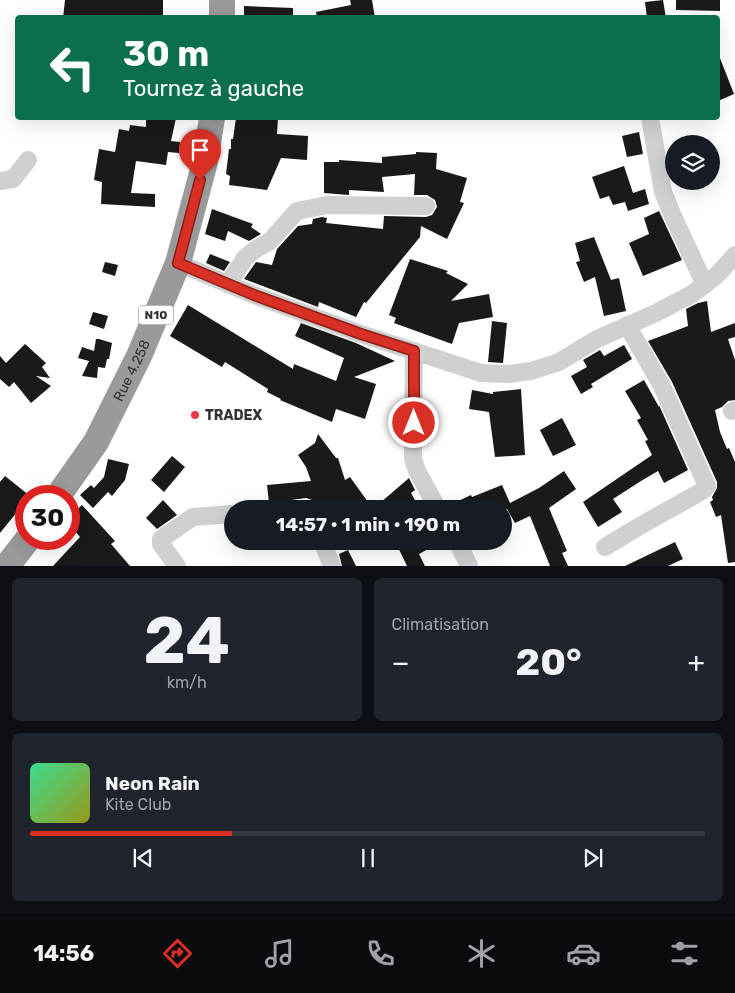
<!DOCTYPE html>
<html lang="fr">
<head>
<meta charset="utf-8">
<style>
  body { margin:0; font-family:Rubik,sans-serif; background:#20242c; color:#f1f3f6; height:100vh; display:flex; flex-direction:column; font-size:19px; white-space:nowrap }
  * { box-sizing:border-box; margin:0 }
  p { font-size:16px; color:#9ea1a6 }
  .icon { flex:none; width:28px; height:28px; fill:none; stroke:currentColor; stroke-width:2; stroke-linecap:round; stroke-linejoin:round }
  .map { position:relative; height:566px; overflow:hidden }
  .sheet { display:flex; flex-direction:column; gap:12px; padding:12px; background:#0d0f14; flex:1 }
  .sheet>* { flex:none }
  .banner { position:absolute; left:15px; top:15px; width:705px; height:105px; border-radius:5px; box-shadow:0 5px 20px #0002; background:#0b6e4f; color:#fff; overflow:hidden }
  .fabs { position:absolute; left:665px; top:135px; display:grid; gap:10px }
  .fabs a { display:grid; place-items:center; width:55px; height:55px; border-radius:50%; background:#171b24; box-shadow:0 5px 20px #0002; font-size:25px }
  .speed { position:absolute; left:15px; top:485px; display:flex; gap:10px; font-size:25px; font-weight:700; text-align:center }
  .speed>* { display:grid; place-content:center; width:65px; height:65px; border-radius:50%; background:#171b24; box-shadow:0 5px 20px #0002; line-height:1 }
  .speed .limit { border:8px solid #d22; background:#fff; color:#111 }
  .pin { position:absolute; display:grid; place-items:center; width:42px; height:42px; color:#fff; margin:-51px -21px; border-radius:50% 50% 50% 0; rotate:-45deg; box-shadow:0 0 5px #0007 }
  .pin .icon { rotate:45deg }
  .me { position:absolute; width:55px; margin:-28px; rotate:0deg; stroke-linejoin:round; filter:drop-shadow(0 0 4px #0008) }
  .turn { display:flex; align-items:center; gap:18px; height:105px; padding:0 25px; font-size:22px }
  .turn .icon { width:65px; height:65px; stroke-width:2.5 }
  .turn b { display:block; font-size:35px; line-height:42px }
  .big { font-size:38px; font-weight:700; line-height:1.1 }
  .sheet .card { flex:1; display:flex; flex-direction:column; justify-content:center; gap:8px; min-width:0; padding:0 18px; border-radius:8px; background:#20242c }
  .sheet .dial { align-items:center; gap:0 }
  .dial b { font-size:65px; line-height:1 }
  .song { display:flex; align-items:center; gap:15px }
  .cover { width:60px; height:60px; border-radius:8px; background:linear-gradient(135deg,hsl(150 70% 55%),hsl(60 70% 35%)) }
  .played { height:5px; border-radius:2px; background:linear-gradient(90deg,#d93025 30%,#363941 30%) }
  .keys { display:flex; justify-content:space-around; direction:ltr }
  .heat { display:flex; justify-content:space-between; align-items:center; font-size:28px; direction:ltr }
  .sheet .tiles { flex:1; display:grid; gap:12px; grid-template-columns:1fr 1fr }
  .card:last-child { grid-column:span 2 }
  .trip { position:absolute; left:224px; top:500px; width:288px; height:50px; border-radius:25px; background:#171b24; box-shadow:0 5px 20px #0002; font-weight:700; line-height:50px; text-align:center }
  .tab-bar { display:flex; height:80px; justify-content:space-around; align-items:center; background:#090b0e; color:#9ea1a6 }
  .tab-bar .icon { width:35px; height:35px }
  .tab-bar .current { color:#d93025 }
  .tab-bar b { font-size:22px; color:#f1f3f6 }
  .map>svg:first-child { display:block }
  .building { fill:#1a1a1a }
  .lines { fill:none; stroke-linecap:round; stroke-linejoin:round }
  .minor { stroke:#d0d0d0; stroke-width:18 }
  .highway { stroke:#9a9a9a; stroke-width:26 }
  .route-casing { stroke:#8d1f18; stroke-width:12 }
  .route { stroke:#d93025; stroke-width:9 }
  .poi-dot { fill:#e63946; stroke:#fff; stroke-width:2 }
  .labels { text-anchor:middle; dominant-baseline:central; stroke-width:5; stroke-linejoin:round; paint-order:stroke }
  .shield { fill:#fff; stroke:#707070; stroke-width:1 }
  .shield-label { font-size:12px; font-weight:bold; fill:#333 }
  .street-label { font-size:14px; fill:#333; stroke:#fff }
  .poi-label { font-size:14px; font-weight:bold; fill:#333; stroke:#fff; text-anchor:start }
</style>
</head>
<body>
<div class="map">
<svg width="735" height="566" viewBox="0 0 735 566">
  <rect width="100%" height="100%" fill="#fff"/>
  <!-- building -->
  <g class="building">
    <polygon points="65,0 163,0 163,17 129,16 128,18 63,18"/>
    <polygon points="350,0 372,0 375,18 317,18 316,12 351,5"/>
    <polygon points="663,0 666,18 647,18 645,2"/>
    <polygon points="676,0 720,0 720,11 676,10"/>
    <polygon points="244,6 293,8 293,18 244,18"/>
    <polygon points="718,53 734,94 718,101"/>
    <polygon points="146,118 176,118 171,141 180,142 179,153 168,152 166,165 136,161 131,193 155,194 155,207 101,204 102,182 94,180 99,149 115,152 119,129 129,131 130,125 146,127"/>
    <polygon points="236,118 278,118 277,134 308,136 307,160 281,158 267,190 229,185 230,176 226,174 229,149 231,149 231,139 233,139"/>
    <polygon points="639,132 643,154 627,157 622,136"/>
    <polygon points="416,152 437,153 436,169 467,178 460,202 464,203 447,239 421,226 420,237 366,303 364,302 356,317 319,302 318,307 244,279 256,262 272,265 277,249 298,226 312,224 313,219 322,217 327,218 326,223 383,229 384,216 426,217 432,215 437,207 435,200 427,195 414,195 415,174 382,177 384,192 349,190 349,195 324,193 324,162 339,162 339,160 382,163 382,157 416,154"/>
    <polygon points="624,166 633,193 645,189 649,204 628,211 625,202 613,205 609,196 600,199 592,177"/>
    <polygon points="212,209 253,224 251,227 261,234 249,241 228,231 225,241 205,234"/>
    <polygon points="659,211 682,260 643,276 629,243 649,234 644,218"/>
    <polygon points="594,237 611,280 619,278 626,311 604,316 595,277 584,282 576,262 580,261 575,243"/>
    <polygon points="210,254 230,262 224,271 206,263"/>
    <polygon points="410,259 448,271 446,273 468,284 451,301 489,294 493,317 459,323 452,344 394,323 396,318 389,315"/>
    <polygon points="105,262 118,265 115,276 102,272"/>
    <polygon points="707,301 711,332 735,323 735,337 728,339 735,360 735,400 728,401 722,407 715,410 720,432 727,449 729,448 735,462 735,562 728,563 721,515 716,517 710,502 713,500 712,497 717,488 717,482 672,382 648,341 688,326 686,309 698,303"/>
    <polygon points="188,305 293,369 294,364 336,381 344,358 295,336 301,323 356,343 395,361 354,377 376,384 365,419 336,409 332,422 280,400 281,399 267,392 268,389 225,362 222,367 170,336"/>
    <polygon points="93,312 108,316 104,329 89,324"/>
    <polygon points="492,321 507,323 503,363 488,362"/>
    <polygon points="96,339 99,339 112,343 109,359 107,359 105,368 98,367 97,378 82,376 89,361 78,358 82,347 94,351"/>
    <polygon points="25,344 46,363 42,367 50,378 36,376 51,386 31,403 14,382 9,387 0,379 0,356 6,363"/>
    <polygon points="624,345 632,359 591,384 593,387 581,394 571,376 587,367 583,360 600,350 604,356"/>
    <polygon points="644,380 659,407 659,405 688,470 664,483 658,471 641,481 613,499 622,512 598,527 583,502 652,455 645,441 648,440 637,420 641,418 625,391"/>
    <polygon points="521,389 525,455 495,457 489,412 469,409 472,390 493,394 493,392"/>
    <polygon points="562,418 576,445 553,456 540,430"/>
    <polygon points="318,434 336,458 338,458 345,480 350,477 373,509 317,509 312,500 306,498 269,503 267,485 311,481 306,467 298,455 315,443"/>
    <polygon points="172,456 185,467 164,492 151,480"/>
    <polygon points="108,459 129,464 125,480 112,496 108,492 93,508 80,495 91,485 94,488 104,477"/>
    <polygon points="564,471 576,489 549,508 567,551 562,553 568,566 550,566 530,516 515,523 507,509 449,509 448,506 471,495 472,497 502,485 510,503 539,488"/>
    <polygon points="5,476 30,496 26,496 26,501 0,533 0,482"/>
    <polygon points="409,478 415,490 411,493 420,509 373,509"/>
    <polygon points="163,500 177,515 157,529 146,518"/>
    <polygon points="82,505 115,541 111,544 130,566 53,566 80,537 69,524 69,517"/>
    <polygon points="395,541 443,541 419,554 425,566 407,566"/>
    <polygon points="675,542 683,559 668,566 625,566"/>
    <polygon points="348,550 356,566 342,566 339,554"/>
  </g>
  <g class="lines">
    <!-- minor -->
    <g class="minor">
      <polyline points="650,118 663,192 672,214 705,285"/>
      <polyline points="0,181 13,179 28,160"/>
      <polyline points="178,263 254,295 361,334 481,373 508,374 531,371 559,362 597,339 656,313 692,294 717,275 735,255"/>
      <polyline points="228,284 245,258 253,251 270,241 297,211 327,205 426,206"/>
      <polyline points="414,351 413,459 417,471 438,509"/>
      <polyline points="732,411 735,410"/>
      <polyline points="302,509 306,509"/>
      <polyline points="322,541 332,566"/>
      <polyline points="457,541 469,566"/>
      <polyline points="605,547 638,527 704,490 707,486 662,386 627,325"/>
      <polyline points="177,566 161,544 161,539 193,517 232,514"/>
    </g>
    <!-- highway -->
    <g class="highway">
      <polyline points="222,18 222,0"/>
      <path id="s1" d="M58 496 96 442 139 356 178 263 205 162 212 118"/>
      <polyline points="7,566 28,539"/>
    </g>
  </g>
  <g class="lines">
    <!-- route casing -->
    <g class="route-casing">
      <polyline id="route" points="200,180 178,263 254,295 361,334 414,351 414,423"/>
    </g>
    <!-- route -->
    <use href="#route" class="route"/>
  </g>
  <!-- markers -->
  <circle class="poi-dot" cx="195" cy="415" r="5"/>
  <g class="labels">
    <!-- shield labels -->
    <rect class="shield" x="138.5" y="305.5" width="35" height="19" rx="4"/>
    <g class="shield-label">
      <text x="156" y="315">N10</text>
    </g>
    <!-- street labels -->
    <g class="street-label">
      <text stroke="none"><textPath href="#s1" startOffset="146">Rue 4.258</textPath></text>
    </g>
    <!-- poi labels -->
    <g class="poi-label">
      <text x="205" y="415">TRADEX</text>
    </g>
  </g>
</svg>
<div class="fabs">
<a><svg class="icon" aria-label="layers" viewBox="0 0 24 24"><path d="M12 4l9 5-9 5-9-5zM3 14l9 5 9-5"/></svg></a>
</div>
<div class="speed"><div class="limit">30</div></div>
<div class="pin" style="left:200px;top:180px;background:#d93025"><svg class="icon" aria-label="arrive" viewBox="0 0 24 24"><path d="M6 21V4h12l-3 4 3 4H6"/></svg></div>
<svg class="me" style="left:414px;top:423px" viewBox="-20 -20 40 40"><circle r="17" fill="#d93025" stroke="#fff" stroke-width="3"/><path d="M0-11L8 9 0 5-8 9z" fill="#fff"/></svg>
<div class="trip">14:57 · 1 min · 190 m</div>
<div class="banner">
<div class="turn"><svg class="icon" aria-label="left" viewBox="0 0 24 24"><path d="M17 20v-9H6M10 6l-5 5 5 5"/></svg><div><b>30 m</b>Tournez à gauche</div></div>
</div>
</div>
<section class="sheet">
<div class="tiles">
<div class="card dial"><b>24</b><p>km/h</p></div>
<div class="card"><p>Climatisation</p>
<div class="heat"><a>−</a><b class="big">20°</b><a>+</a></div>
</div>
<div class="card">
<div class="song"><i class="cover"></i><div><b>Neon Rain</b><p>Kite Club</p></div></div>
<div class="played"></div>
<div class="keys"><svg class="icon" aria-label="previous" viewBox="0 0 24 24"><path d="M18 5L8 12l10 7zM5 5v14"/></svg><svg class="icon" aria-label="pause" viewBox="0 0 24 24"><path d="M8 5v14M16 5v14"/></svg><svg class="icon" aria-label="next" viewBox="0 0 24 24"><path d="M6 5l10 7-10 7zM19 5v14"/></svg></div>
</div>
</div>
</section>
<nav class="tab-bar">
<b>14:56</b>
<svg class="icon current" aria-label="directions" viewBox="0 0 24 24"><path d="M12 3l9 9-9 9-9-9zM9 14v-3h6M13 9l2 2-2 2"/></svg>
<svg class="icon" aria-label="music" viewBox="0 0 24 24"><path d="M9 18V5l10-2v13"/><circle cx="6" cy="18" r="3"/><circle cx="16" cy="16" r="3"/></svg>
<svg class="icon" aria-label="phone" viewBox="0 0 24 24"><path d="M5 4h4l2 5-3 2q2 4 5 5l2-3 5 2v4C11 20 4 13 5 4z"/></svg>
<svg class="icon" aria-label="climate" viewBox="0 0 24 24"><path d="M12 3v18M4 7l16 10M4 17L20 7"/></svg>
<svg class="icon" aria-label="car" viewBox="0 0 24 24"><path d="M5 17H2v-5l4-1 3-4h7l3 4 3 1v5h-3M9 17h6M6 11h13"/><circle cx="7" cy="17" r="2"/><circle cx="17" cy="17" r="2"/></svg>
<svg class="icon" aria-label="filters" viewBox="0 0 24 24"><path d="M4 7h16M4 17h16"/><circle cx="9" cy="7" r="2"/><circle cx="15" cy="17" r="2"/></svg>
</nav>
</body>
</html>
